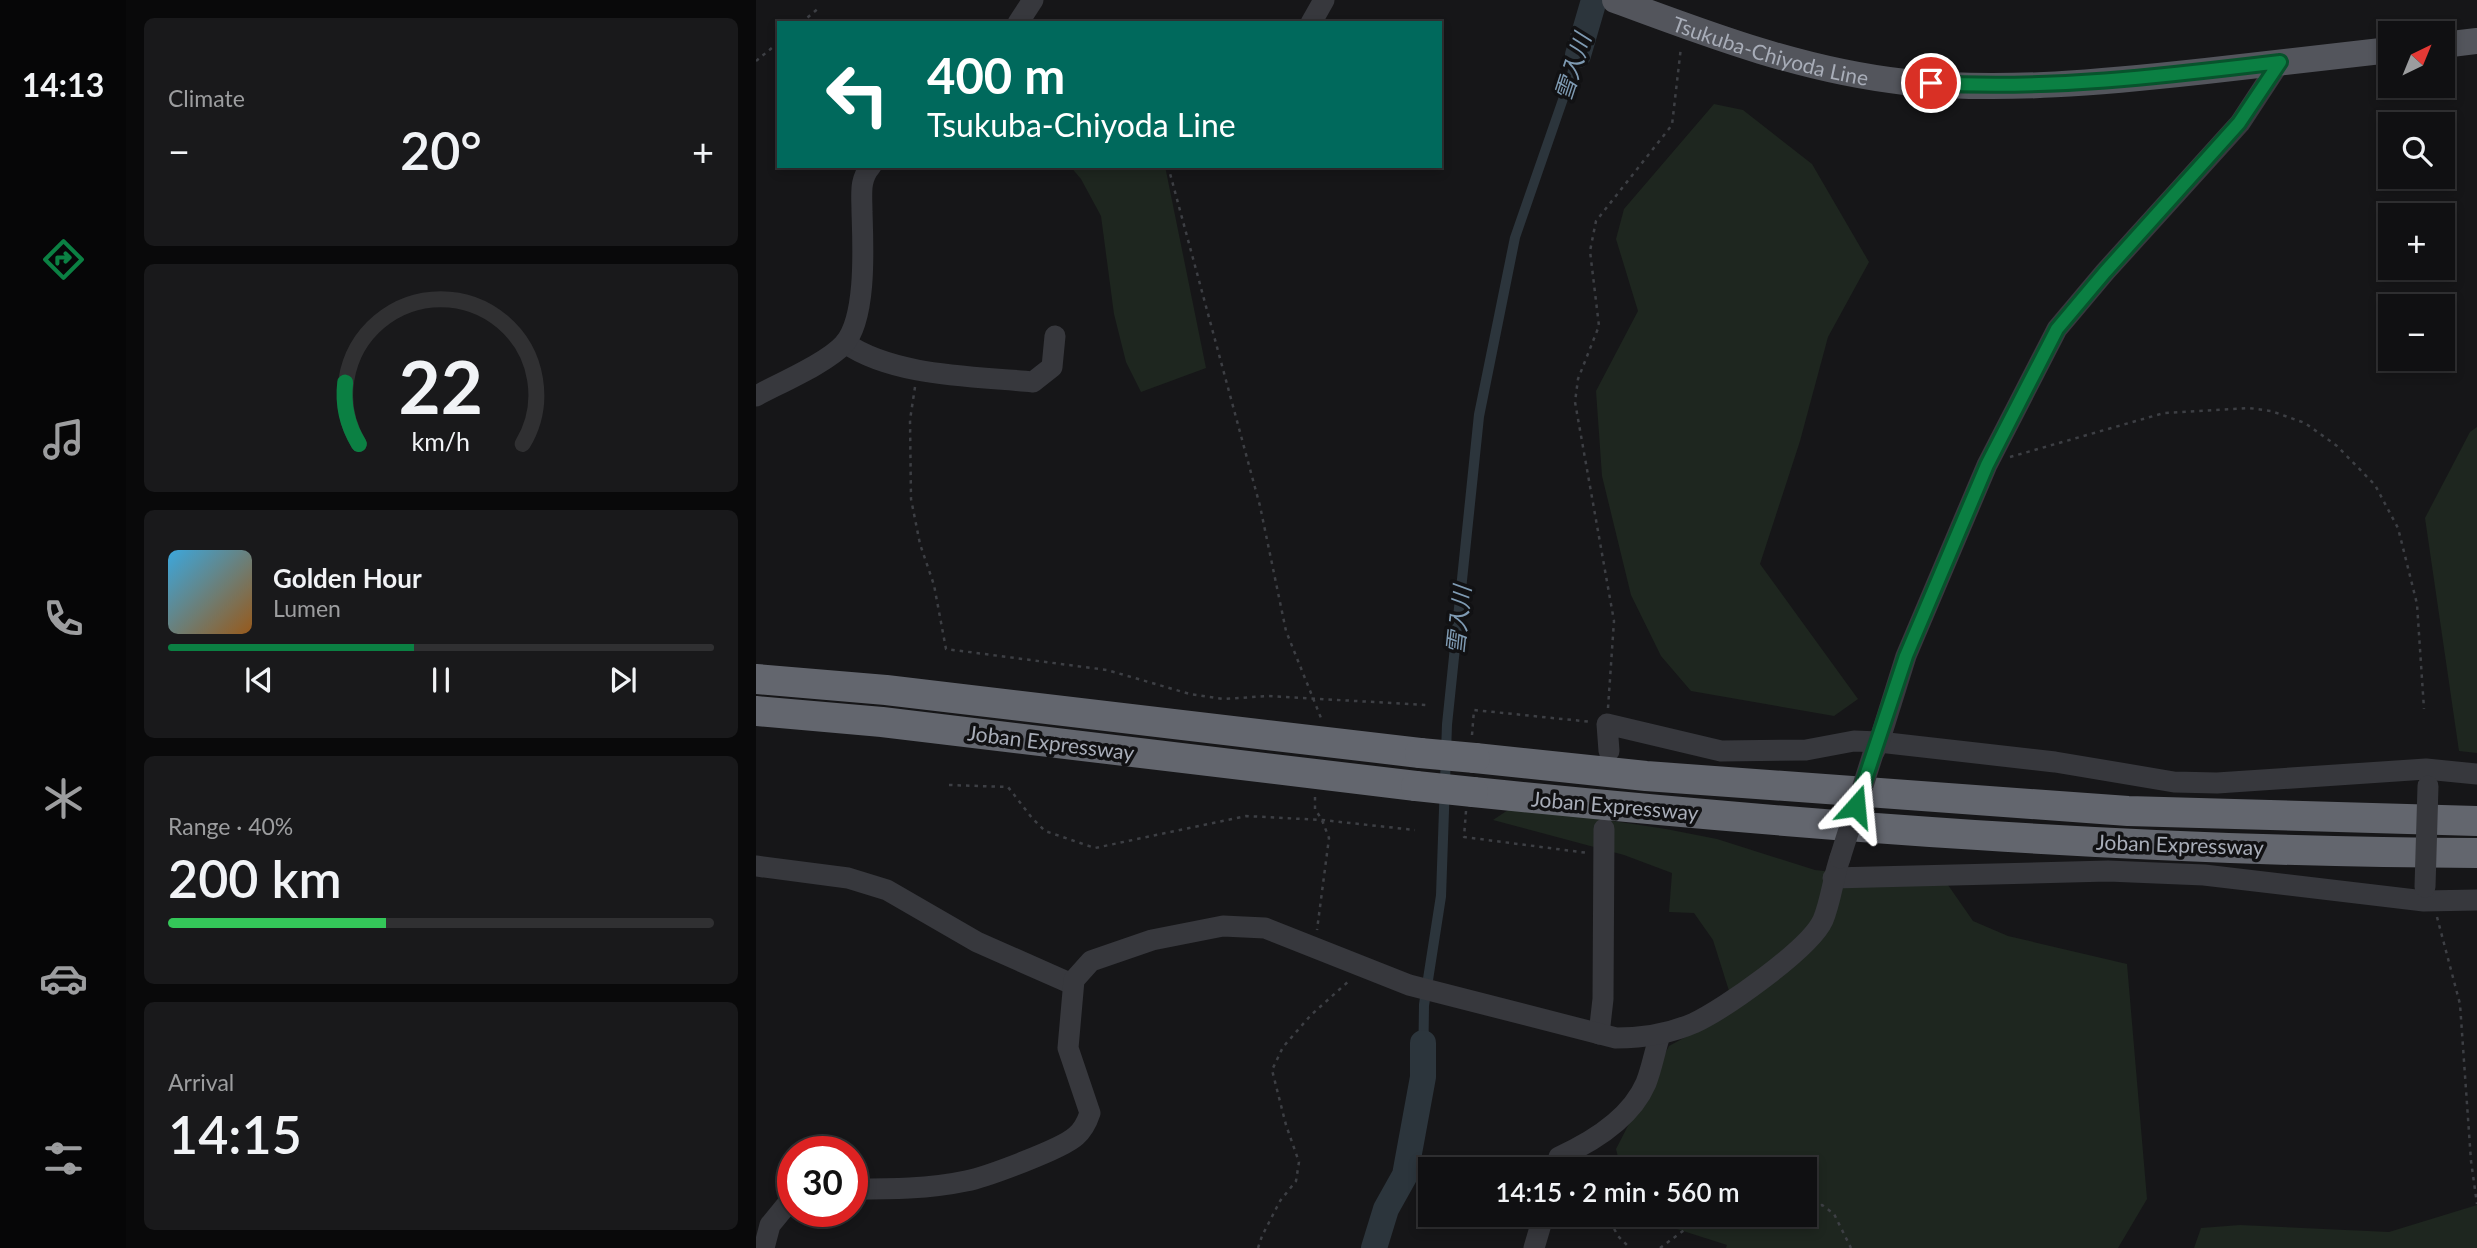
<!DOCTYPE html>
<html lang="en">
<head>
<meta charset="utf-8">
<style>
  body { margin:0; font-family:Lato,"Noto Sans JP",sans-serif; background:#19191b; color:#f1f3f6; height:100vh; display:flex; flex-direction:column; font-size:26px; white-space:nowrap }
  * { box-sizing:border-box; margin:0 }
  p { font-size:23px; color:#9c9d9f }
  .icon { flex:none; width:38px; height:38px; fill:none; stroke:currentColor; stroke-width:2; stroke-linecap:round; stroke-linejoin:round }
  .map { position:relative; flex:1; overflow:hidden }
  .side { display:flex; flex-direction:column; gap:18px; padding:18px; background:#09090a; width:630px }
  .side>* { flex:none }
  .top-card { position:absolute; left:21px; top:21px; width:665px; height:147px; border-radius:0px; box-shadow:0 4px 10px #0003,0 0 0 2px #303032; background:#00695c; color:#fff; overflow:hidden }
  .needle { width:46px; rotate:43deg }
  .controls { position:absolute; left:1622px; top:21px; display:grid; gap:14px }
  .controls a { display:grid; place-items:center; width:77px; height:77px; border-radius:0px; background:#101012; box-shadow:0 4px 10px #0003,0 0 0 2px #303032; font-size:35px }
  .speed { position:absolute; left:21px; top:1136px; display:flex; gap:14px; font-size:35px; font-weight:700; text-align:center }
  .speed>* { display:grid; place-content:center; width:91px; height:91px; border-radius:50%; background:#101012; box-shadow:0 4px 10px #0003,0 0 0 2px #303032; line-height:1 }
  .speed .limit { border:10px solid #d22; background:#fff; color:#111 }
  .pin { position:absolute; display:grid; place-items:center; width:60px; height:60px; color:#fff; margin:-30px; border:4px solid #fff; border-radius:50%; box-shadow:0 2px 7px #0007 }
  .me { position:absolute; width:77px; margin:-38px; rotate:18deg; stroke-linejoin:round; filter:drop-shadow(0 0 5px #0008) }
  .turn { display:flex; align-items:center; gap:24px; height:147px; padding:0 35px; font-size:32px }
  .turn .icon { width:91px; height:91px; stroke-width:2.5 }
  .turn b { display:block; font-size:49px; line-height:60px }
  .big { font-size:52px; font-weight:600; line-height:1.1 }
  .side .tile { flex:1; display:flex; flex-direction:column; justify-content:center; gap:10px; min-width:0; padding:0 24px; border-radius:10px; background:#19191b }
  .side .dial { align-items:center; gap:0 }
  .dial svg { height:182px; overflow:visible; fill:none; stroke:#303032; stroke-width:7; stroke-linecap:round; text-anchor:middle }
  .dial text { fill:#f1f3f6; stroke:none }
  .song { display:flex; align-items:center; gap:21px }
  .cover { width:84px; height:84px; border-radius:10px; background:linear-gradient(135deg,hsl(200 70% 55%),hsl(30 70% 35%)) }
  .played { height:7px; border-radius:4px; background:linear-gradient(90deg,#0b8043 45%,#303032 45%) }
  .keys { display:flex; justify-content:space-around; direction:ltr }
  .heat { display:flex; justify-content:space-between; align-items:center; font-size:38px; direction:ltr }
  .charge { height:10px; border-radius:5px; background:linear-gradient(90deg,#34c759 40%,#303032 0) }
  .trip { position:absolute; left:662px; top:1157px; width:399px; height:70px; border-radius:0px; background:#101012; box-shadow:0 4px 10px #0003,0 0 0 2px #303032; font-weight:600; line-height:70px; text-align:center }
  main { display:flex; flex:1; min-height:0 }
  .dock { display:flex; flex-direction:column; width:126px; justify-content:space-around; align-items:center; background:#060607; color:#9c9d9f }
  .dock .icon { width:49px; height:49px }
  .dock .current { color:#0b8043 }
  .dock b { font-size:32px; color:#f1f3f6 }
  .map>svg:first-child { display:block }
  .green { fill:#1e261f }
  .water { fill:#2c353c }
  .lines { fill:none; stroke-linecap:round; stroke-linejoin:round }
  .river { stroke:#2c353c; stroke-width:26 }
  .path { stroke:#3d3f44; stroke-width:2.5; stroke-dasharray:3.5 5; stroke-linecap:butt }
  .minor { stroke:#37383d; stroke-width:21 }
  .major { stroke:#53555c; stroke-width:26 }
  .highway { stroke:#63666e; stroke-width:30 }
  .minor-bridge { stroke:#37383d; stroke-width:21 }
  .highway-bridge { stroke:#63666e; stroke-width:30 }
  .route-casing { stroke:#07532c; stroke-width:18 }
  .route { stroke:#0b8043; stroke-width:12 }
  .labels { text-anchor:middle; dominant-baseline:central; stroke-width:7; stroke-linejoin:round; paint-order:stroke }
  .street-label { font-size:21px; fill:#a8adb8; stroke:#111113 }
  .water-label { font-size:23px; font-style:italic; fill:#7f9bb3; stroke:#111113 }
</style>
</head>
<body>
<main>
<nav class="dock">
<b>14:13</b>
<svg class="icon current" aria-label="directions" viewBox="0 0 24 24"><path d="M12 3l9 9-9 9-9-9zM9 14v-3h6M13 9l2 2-2 2"/></svg>
<svg class="icon" aria-label="music" viewBox="0 0 24 24"><path d="M9 18V5l10-2v13"/><circle cx="6" cy="18" r="3"/><circle cx="16" cy="16" r="3"/></svg>
<svg class="icon" aria-label="phone" viewBox="0 0 24 24"><path d="M5 4h4l2 5-3 2q2 4 5 5l2-3 5 2v4C11 20 4 13 5 4z"/></svg>
<svg class="icon" aria-label="climate" viewBox="0 0 24 24"><path d="M12 3v18M4 7l16 10M4 17L20 7"/></svg>
<svg class="icon" aria-label="car" viewBox="0 0 24 24"><path d="M5 17H2v-5l4-1 3-4h7l3 4 3 1v5h-3M9 17h6M6 11h13"/><circle cx="7" cy="17" r="2"/><circle cx="17" cy="17" r="2"/></svg>
<svg class="icon" aria-label="filters" viewBox="0 0 24 24"><path d="M4 7h16M4 17h16"/><circle cx="9" cy="7" r="2"/><circle cx="15" cy="17" r="2"/></svg>
</nav>
<section class="side">
<div class="tile"><p>Climate</p>
<div class="heat"><a>−</a><b class="big">20°</b><a>+</a></div>
</div>
<div class="tile dial"><svg viewBox="0 0 100 80">
<path d="M14 69A42 42 0 1 1 86 69"/>
<path d="M14 69A42 42 0 0 1 8 42" stroke="#0b8043"/>
<text x="50" y="56" font-size="32" font-weight="700">22</text>
<text x="50" y="72" font-size="11">km/h</text>
</svg></div>
<div class="tile">
<div class="song"><i class="cover"></i><div><b>Golden Hour</b><p>Lumen</p></div></div>
<div class="played"></div>
<div class="keys"><svg class="icon" aria-label="previous" viewBox="0 0 24 24"><path d="M18 5L8 12l10 7zM5 5v14"/></svg><svg class="icon" aria-label="pause" viewBox="0 0 24 24"><path d="M8 5v14M16 5v14"/></svg><svg class="icon" aria-label="next" viewBox="0 0 24 24"><path d="M6 5l10 7-10 7zM19 5v14"/></svg></div>
</div>
<div class="tile"><p>Range · 40%</p><b class="big">200 km</b><div class="charge"></div></div>
<div class="tile"><p>Arrival</p><b class="big">14:15</b></div>
</section>
<div class="map">
<svg width="1721" height="1248" viewBox="0 0 1721 1248">
  <rect width="100%" height="100%" fill="#161618"/>
  <!-- green -->
  <g class="green">
    <polygon points="958,104 987,110 1056,164 1113,262 1072,337 1044,441 1004,564 1102,699 1078,716 935,691 905,656 875,595 846,476 840,391 882,311 860,239 868,209"/>
    <polygon points="314,166 409,166 450,368 385,392 370,362 358,314 345,216 325,179"/>
    <polygon points="1721,427 1721,753 1703,751 1669,518 1714,432"/>
    <polygon points="758,806 910,829 961,839 1059,870 1192,885 1217,921 1252,936 1371,964 1391,1199 1362,1248 970,1248 971,1245 877,1215 1048,1214 1048,1169 865,1169 860,1149 913,1046 979,1010 957,940 938,913 913,912 916,873 868,855 737,820"/>
    <polygon points="1721,1205 1721,1248 1438,1248 1445,1228 1484,1225 1633,1232"/>
  </g>
  <!-- water -->
  <polygon class="water" points="826,19 836,21 827,56 764,238 728,417 696,725 690,897 673,1006 672,1078 662,1076 663,1004 680,895 686,724 718,414 754,237 818,53"/>
  <g class="lines">
    <!-- river -->
    <g class="river">
      <polyline points="822,55 838,0"/>
      <polyline points="618,1248 630,1209 649,1175 667,1077 667,1043"/>
    </g>
    <!-- path -->
    <g class="path">
      <polyline points="45,23 64,7"/>
      <polyline points="0,61 23,42"/>
      <polyline points="412,166 504,506 530,631 565,718"/>
      <polyline points="159,387 154,420 155,499 164,544 178,585 190,649 351,670 434,694 468,699 512,696 670,705"/>
      <polyline points="1254,457 1408,413 1493,408 1515,411 1549,423 1581,446 1619,485 1642,528 1661,604 1668,709"/>
      <polyline points="852,708 858,621 819,402 822,379 843,326 834,251 840,221 916,125 925,47"/>
      <polyline points="716,735 718,710 836,722"/>
      <polyline points="193,785 252,787 276,818 289,831 339,848 490,816 566,820 659,830"/>
      <polyline points="559,797 559,809 566,820 573,838 561,930"/>
      <polyline points="710,811 708,837 832,853"/>
      <polyline points="1681,917 1704,1004 1715,1161 1721,1204"/>
      <polyline points="1048,1208 1066,1205 1078,1214 1095,1248"/>
      <polyline points="850,1214 862,1236 874,1248"/>
      <polyline points="997,1214 1017,1220 1030,1214"/>
      <polyline points="502,1248 506,1236 524,1201 540,1181 543,1162 530,1125 516,1070 527,1047 555,1015 594,980"/>
      <polyline points="904,1248 950,1214"/>
    </g>
    <!-- minor -->
    <g class="minor">
      <polyline points="262,23 277,0"/>
      <polyline points="555,23 568,0"/>
      <path d="M89 343C139 377 218 376 277 382L296 367 299 336"/>
      <path d="M0 396C24 383 71 363 88 344 111 318 107 245 106 212 106 194 103 180 115 166"/>
      <polyline points="853,751 851,724 965,751 1050,750 1098,741 1123,742 1299,762 1418,782 1461,783 1670,769 1721,774"/>
      <polyline points="1118,752 1123,742 1150,656 1231,465 1301,329 1349,272 1484,123 1524,62"/>
      <polyline points="0,866 92,878 131,890 221,942 316,984"/>
      <polyline points="1077,878 1352,871 1448,875 1668,901 1721,900"/>
      <polyline points="843,1034 847,999 848,829"/>
      <path d="M800 1169 803 1157C836 1142 875 1118 890 1083 896 1068 899 1050 904 1035"/>
      <path d="M96 1189C134 1189 173 1189 210 1181 230 1177 306 1149 320 1136 327 1130 331 1122 334 1113L312 1048 318 980 335 961 396 940 467 926 509 928 653 985 860 1038C888 1038 913 1034 938 1023 968 1009 1054 949 1067 920 1075 901 1077 878 1084 858"/>
      <polyline points="8,1248 14,1225 37,1197"/>
      <polyline points="778,1248 788,1214"/>
    </g>
    <!-- major -->
    <g class="major">
      <path id="s1" d="M859 0C953 35 1048 71 1149 82 1249 92 1350 82 1450 71 1512 64 1573 57 1634 50"/>
      <polyline points="1687,45 1721,41"/>
    </g>
    <!-- highway -->
    <g class="highway">
      <polyline points="0,679 130,690 664,753"/>
      <polyline points="0,711 126,722 660,786"/>
      <polyline points="719,758 890,776 1372,811 1721,821"/>
      <path d="M717 792C1050 826 1386 852 1721 853"/>
    </g>
    <!-- minor-bridge -->
    <g class="minor-bridge">
      <polyline points="1084,858 1117,754"/>
      <polyline points="1669,887 1672,786"/>
    </g>
    <!-- highway-bridge -->
    <g class="highway-bridge">
      <polyline points="664,753 719,758"/>
      <polyline points="660,786 717,792"/>
    </g>
  </g>
  <g class="lines">
    <!-- route casing -->
    <g class="route-casing">
      <path id="route" d="M1100 806 1150 656 1231 465 1301 329 1349 272 1483 123 1524 62C1408 76 1293 90 1175 83"/>
    </g>
    <!-- route -->
    <use href="#route" class="route"/>
  </g>
  <g class="labels">
    <!-- street labels -->
    <g class="street-label">
      <text stroke="none"><textPath href="#s1" startOffset="164">Tsukuba-Chiyoda Line</textPath></text>
      <text transform="translate(295 742) rotate(7)">Joban Expressway</text>
      <text transform="translate(859 805) rotate(5)">Joban Expressway</text>
      <text transform="translate(1424 844) rotate(2)">Joban Expressway</text>
    </g>
    <!-- water labels -->
    <g class="water-label">
      <text transform="translate(816 67) rotate(-72)">雪入川</text>
      <text transform="translate(702 620) rotate(-84)">雪入川</text>
    </g>
  </g>
</svg>
<div class="controls">
<a><svg class="needle" viewBox="-14 -14 28 28"><path d="M0-13l5 13h-10z" fill="#e53935"/><path d="M0 13l5-13h-10z" fill="#9c9d9f"/></svg></a>
<a><svg class="icon" aria-label="search" viewBox="0 0 24 24"><circle cx="10" cy="10" r="6"/><path d="M15 15l6 6"/></svg></a>
<a>+</a>
<a>−</a>
</div>
<div class="speed"><div class="limit">30</div></div>
<div class="pin" style="left:1175px;top:83px;background:#d93025"><svg class="icon" aria-label="arrive" viewBox="0 0 24 24"><path d="M6 21V4h12l-3 4 3 4H6"/></svg></div>
<svg class="me" style="left:1100px;top:806px" viewBox="-20 -20 40 40"><path d="M0-17L14 15 0 8-14 15z" fill="#0b8043" stroke="#fff" stroke-width="4"/></svg>
<div class="trip">14:15 · 2 min · 560 m</div>
<div class="top-card">
<div class="turn"><svg class="icon" aria-label="left" viewBox="0 0 24 24"><path d="M17 20v-9H6M10 6l-5 5 5 5"/></svg><div><b>400 m</b>Tsukuba-Chiyoda Line</div></div>
</div>
</div>
</main>
</body>
</html>
